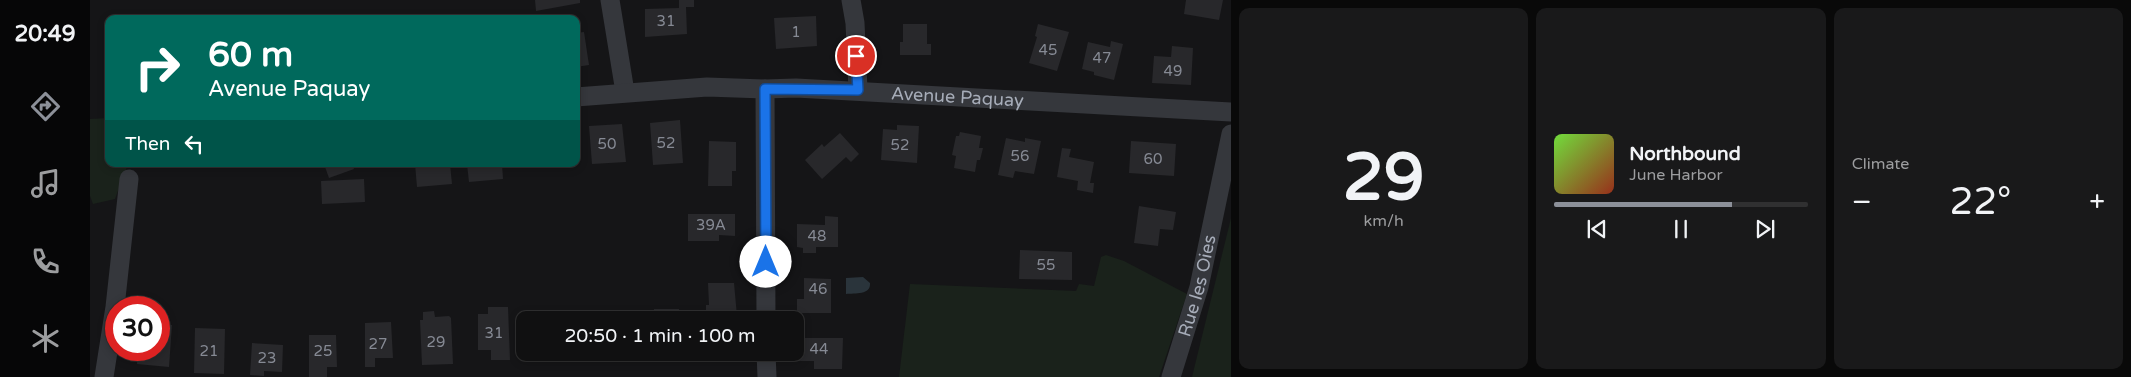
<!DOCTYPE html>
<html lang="en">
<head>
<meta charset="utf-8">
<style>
  body { margin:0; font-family:"Varela Round",sans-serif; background:#19191a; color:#f1f3f6; height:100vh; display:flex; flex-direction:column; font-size:19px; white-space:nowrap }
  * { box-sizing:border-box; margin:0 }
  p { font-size:16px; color:#9c9d9f }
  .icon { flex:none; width:28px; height:28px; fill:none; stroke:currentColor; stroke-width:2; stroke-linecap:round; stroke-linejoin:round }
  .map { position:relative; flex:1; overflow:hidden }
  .panel { display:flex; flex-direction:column; gap:8px; padding:8px; background:#090909; width:900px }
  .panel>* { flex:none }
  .banner { position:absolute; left:15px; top:15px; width:475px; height:152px; border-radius:10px; box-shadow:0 2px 8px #0003,0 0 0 1px #303031; background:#00695c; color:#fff; overflow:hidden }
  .speed { position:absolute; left:15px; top:296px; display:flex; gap:10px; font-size:25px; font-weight:700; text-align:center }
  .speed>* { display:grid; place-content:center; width:65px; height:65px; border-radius:50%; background:#101011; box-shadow:0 2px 8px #0003,0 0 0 1px #303031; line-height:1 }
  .speed .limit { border:8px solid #d22; background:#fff; color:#111 }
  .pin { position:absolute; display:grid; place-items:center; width:42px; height:42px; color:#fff; margin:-21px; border:2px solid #fff; border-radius:50%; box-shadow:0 1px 5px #0007 }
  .me { position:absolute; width:55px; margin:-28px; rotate:0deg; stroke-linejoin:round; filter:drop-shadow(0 0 4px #0008) }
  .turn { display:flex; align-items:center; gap:18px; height:105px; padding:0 20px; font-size:22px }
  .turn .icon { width:65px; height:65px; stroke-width:2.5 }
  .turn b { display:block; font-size:35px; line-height:42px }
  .then { display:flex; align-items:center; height:48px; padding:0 20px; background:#0003; gap:10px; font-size:19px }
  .big { font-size:38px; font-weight:600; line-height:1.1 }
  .panel .widget { flex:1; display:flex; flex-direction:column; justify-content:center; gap:8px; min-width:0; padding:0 18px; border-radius:10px; background:#19191a }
  .panel .dial { align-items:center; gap:0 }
  .dial b { font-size:65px; line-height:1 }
  .song { display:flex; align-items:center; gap:15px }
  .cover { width:60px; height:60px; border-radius:8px; background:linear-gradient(135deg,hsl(100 70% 55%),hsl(10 70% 35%)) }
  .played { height:5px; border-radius:2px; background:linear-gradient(90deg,#8c9099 70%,#303031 70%) }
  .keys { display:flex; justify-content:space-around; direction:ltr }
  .heat { display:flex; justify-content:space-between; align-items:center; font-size:28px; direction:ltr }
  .panel .tiles { flex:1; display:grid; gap:8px; grid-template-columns:repeat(3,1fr) }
  .trip { position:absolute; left:426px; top:311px; width:288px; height:50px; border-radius:10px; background:#101011; box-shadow:0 2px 8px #0003,0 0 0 1px #303031; font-weight:600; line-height:50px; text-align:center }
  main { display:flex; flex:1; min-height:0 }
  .dock { display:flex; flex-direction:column; width:90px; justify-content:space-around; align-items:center; background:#060607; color:#9c9d9f }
  .dock .icon { width:35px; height:35px }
  .dock .current { color:#8c9099 }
  .dock b { font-size:22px; color:#f1f3f6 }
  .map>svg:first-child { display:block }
  .green { fill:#1a221b }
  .water { fill:#2a343b }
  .building { fill:#28282b }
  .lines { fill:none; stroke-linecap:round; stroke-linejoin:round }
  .street { stroke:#35373c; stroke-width:19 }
  .route-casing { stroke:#114b97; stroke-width:12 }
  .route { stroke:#1a73e8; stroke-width:9 }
  .labels { text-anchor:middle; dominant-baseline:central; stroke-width:5; stroke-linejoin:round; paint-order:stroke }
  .number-label { font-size:15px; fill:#868a94 }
  .street-label { font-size:18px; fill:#a6acb8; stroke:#101012 }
</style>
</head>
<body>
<main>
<nav class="dock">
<b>20:49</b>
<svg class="icon current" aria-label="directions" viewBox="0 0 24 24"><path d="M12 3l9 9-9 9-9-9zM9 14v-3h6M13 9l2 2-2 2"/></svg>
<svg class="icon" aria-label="music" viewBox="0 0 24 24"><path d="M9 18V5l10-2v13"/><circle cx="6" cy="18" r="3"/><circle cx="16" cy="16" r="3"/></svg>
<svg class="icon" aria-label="phone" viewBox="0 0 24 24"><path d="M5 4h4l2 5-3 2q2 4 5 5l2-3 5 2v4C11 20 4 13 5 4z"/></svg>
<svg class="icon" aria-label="climate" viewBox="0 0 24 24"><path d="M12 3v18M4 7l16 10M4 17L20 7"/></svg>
</nav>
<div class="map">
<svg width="1141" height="377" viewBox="0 0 1141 377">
  <rect width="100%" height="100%" fill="#151517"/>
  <!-- green -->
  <g class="green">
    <polygon points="19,118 19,164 38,164 25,199 3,204 0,196 0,119"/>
    <polygon points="1141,218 1141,377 1102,377"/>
    <polygon points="1016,255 1034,261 1097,294 1069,377 809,377 820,284 986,291 989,284 1004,286 1011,257"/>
  </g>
  <!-- water -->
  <path class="water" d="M773 277 780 283C781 295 765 293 756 294V278Z"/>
  <!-- building -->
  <g class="building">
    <polygon points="445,0 490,0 490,3 446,11"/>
    <polygon points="589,0 604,0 604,7 596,7 597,34 555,37 555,9 589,8"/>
    <polygon points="1096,0 1133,0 1129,20 1094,14"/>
    <polygon points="726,16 727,46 686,49 684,18"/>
    <polygon points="813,24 837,24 837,44 841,44 841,55 810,55 810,42 813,42"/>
    <polygon points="948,24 979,32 967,71 939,63 947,37 945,36"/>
    <polygon points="494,32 499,65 486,67 486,33"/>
    <polygon points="1021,41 1033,44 1024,80 1004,75 1004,72 992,69 998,42 1020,47"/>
    <polygon points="1082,46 1103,48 1101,85 1062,83 1064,56 1081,57"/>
    <polygon points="590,120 593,163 563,165 560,123"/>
    <polygon points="532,124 536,162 502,164 499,126"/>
    <polygon points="807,125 829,126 827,163 791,160 793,129 807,130"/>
    <polygon points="870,132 891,136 889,148 893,148 890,160 887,160 885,172 864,168 866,156 862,155 866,136 869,136"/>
    <polygon points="750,133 769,154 761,162 756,157 732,179 715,160 732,144 734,147"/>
    <polygon points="916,138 935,142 935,138 951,141 944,174 925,171 923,178 908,175"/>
    <polygon points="619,141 646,142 646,171 642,171 642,186 618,186"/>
    <polygon points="1041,141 1086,144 1084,176 1039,173"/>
    <polygon points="972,148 981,149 979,157 1004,162 1000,183 1004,183 1003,193 987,190 988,181 967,177"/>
    <polygon points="234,164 262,164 264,169 239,178"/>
    <polygon points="325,164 360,164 362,184 327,187"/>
    <polygon points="377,164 412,164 413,179 379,182"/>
    <polygon points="274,179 275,202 232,204 231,181"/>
    <polygon points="1049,206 1086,212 1083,230 1070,229 1068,246 1044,243"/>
    <polygon points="598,214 645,214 645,236 629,235 629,241 598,241"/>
    <polygon points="735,216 748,217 748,247 726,247 726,253 713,253 713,248 707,247 707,224 735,225"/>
    <polygon points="930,250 982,252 982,280 929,279"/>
    <polygon points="714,278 741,279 741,313 707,313 707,299 714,299"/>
    <polygon points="618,283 644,283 647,316 616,316 616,305 619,305"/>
    <polygon points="398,307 418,307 420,360 401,360 401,350 388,350 388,314 398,314"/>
    <rect x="564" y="309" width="25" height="11"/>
    <polygon points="344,311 345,317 359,316 361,318 363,364 332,365 330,320 333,320 333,312"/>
    <polygon points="507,311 517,312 517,315 536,315 535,320 507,320"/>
    <polygon points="301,322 303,358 285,358 285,367 275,367 275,323"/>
    <polygon points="69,324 82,325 79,367 47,364 48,350 69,350"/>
    <polygon points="105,328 135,329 134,374 104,373"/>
    <polygon points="219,335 246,335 247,367 237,367 237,377 219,377"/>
    <polygon points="706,338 753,338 752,369 724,369 724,361 706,361"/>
    <polygon points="162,343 193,345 192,372 174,371 174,376 160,375"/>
    <polygon points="447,352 478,352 478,362 446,361"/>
  </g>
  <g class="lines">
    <!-- street -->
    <g class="street">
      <polyline points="520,0 535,92"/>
      <polyline points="761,0 765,23 768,90"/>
      <polyline points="675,89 676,320"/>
      <path id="s1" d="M486 97 617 87 675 89 706 88 1141 112"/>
      <polyline points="676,352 677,377"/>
      <polyline points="14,377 25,307 39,179"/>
      <path id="s2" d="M1081 377 1109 287 1141 134"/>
    </g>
  </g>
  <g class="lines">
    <!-- route casing -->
    <g class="route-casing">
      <polyline id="route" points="676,262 675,89 768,90 766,56"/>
    </g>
    <!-- route -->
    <use href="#route" class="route"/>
  </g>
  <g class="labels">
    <!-- number labels -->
    <g class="number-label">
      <text x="576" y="21">31</text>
      <text x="706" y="32">1</text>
      <text x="958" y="50">45</text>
      <text x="1012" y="58">47</text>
      <text x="1083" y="71">49</text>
      <text x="576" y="143">52</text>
      <text x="517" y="144">50</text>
      <text x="810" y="145">52</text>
      <text x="930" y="156">56</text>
      <text x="1063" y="159">60</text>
      <text x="621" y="225">39A</text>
      <text x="727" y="236">48</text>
      <text x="956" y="265">55</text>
      <text x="728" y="289">46</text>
      <text x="404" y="333">31</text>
      <text x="346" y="342">29</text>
      <text x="288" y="344">27</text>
      <text x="729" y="349">44</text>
      <text x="119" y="351">21</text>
      <text x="233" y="351">25</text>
      <text x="177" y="358">23</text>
    </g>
    <!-- street labels -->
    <g class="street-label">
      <text stroke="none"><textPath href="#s1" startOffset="382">Avenue Paquay</textPath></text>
      <text stroke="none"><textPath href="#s2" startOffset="95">Rue les Oies</textPath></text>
    </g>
  </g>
</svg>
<div class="speed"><div class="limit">30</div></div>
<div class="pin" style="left:766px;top:56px;background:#d93025"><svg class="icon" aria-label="arrive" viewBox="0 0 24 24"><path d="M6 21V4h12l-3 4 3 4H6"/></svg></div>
<svg class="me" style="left:676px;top:262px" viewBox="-20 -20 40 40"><circle r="19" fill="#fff"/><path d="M0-13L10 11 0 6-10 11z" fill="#1a73e8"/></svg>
<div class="trip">20:50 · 1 min · 100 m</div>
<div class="banner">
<div class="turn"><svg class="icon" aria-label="right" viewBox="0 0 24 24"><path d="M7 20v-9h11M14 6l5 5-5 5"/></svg><div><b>60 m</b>Avenue Paquay</div></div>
<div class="then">Then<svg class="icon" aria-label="left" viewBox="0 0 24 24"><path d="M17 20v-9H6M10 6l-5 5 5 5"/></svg></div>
</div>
</div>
<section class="panel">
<div class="tiles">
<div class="widget dial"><b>29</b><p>km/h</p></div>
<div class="widget">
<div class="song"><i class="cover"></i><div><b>Northbound</b><p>June Harbor</p></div></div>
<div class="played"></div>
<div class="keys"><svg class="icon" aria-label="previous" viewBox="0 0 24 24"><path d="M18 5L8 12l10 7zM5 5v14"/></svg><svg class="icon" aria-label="pause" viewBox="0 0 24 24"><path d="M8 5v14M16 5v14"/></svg><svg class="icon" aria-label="next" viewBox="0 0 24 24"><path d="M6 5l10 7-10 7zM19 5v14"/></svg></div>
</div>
<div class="widget"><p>Climate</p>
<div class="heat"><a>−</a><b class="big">22°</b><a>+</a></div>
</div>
</div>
</section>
</main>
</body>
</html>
